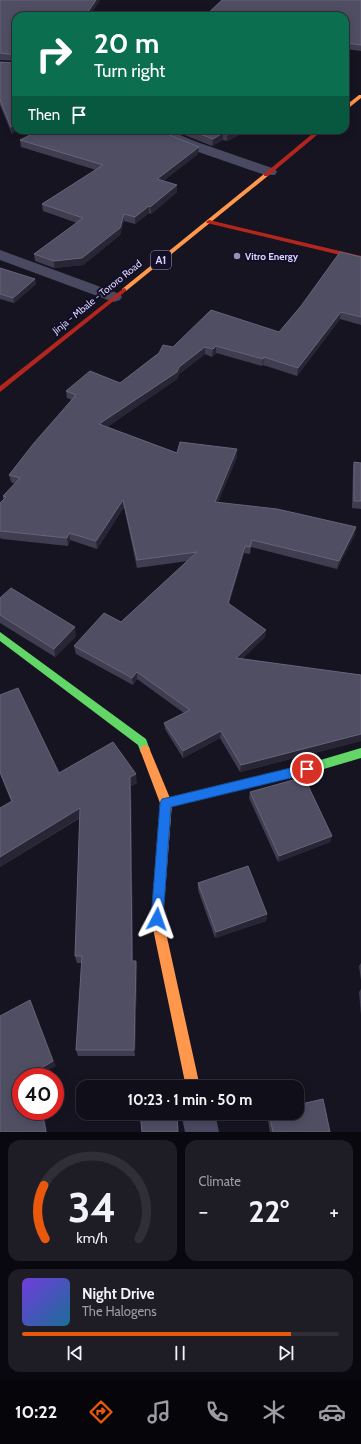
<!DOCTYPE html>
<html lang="en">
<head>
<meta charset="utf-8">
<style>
  body { margin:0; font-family:Cabin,sans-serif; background:#1e1d26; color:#f1f3f6; height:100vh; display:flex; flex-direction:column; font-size:15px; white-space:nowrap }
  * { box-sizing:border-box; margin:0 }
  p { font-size:13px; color:#9c9ca2 }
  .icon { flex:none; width:22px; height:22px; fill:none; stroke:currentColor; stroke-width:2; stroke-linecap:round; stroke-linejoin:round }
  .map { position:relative; height:1132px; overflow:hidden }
  .side { display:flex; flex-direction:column; gap:8px; padding:8px; background:#09080e; flex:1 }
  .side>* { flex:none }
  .top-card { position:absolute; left:12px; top:12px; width:337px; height:122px; border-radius:12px; box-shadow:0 2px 10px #0003,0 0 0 1px #302f38; background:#0b6e4f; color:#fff; overflow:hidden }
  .speed { position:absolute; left:12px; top:1068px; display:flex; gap:8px; font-size:20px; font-weight:700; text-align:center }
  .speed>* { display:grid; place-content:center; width:52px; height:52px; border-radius:50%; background:#100f19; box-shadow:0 2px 10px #0003,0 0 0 1px #302f38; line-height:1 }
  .speed .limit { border:6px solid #d22; background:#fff; color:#111 }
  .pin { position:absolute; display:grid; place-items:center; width:34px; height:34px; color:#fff; margin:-17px; border:2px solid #fff; border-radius:50%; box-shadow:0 1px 4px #0007 }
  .me { position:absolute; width:44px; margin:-22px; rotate:4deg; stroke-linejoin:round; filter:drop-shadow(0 0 3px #0008) }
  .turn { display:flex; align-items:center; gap:14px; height:84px; padding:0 16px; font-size:18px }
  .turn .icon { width:52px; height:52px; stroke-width:2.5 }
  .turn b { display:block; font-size:28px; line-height:34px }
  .then { display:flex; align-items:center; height:38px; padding:0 16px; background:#0003; gap:8px; font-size:15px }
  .big { font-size:30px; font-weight:700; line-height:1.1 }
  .side .widget { flex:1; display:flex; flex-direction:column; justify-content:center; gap:6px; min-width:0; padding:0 14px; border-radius:12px; background:#1e1d26 }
  .side .dial { align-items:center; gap:0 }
  .dial svg { height:104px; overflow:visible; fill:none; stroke:#302f38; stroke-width:7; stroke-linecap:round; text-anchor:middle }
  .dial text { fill:#f1f3f6; stroke:none }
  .song { display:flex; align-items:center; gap:12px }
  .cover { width:48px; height:48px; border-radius:6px; background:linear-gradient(135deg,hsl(260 70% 55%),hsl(200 70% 35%)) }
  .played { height:4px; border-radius:2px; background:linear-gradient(90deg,#ea580c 85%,#302f38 85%) }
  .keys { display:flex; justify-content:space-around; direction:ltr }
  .heat { display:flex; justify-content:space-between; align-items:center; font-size:22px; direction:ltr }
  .side .tiles { flex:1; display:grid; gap:8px; grid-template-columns:1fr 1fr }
  .widget:last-child { grid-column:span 2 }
  .trip { position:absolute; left:76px; top:1080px; width:228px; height:40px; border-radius:12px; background:#100f19; box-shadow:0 2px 10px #0003,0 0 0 1px #302f38; font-weight:700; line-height:40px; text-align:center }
  .menu { display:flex; height:64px; justify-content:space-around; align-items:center; background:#06060a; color:#9c9ca2 }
  .menu .icon { width:28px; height:28px }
  .menu .active { color:#ea580c }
  .menu b { font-size:18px; color:#f1f3f6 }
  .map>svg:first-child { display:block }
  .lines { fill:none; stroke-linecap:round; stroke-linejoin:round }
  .street { fill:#4a4962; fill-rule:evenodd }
  .fast { fill:#63d668; fill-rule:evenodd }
  .slow { fill:#ff974d; fill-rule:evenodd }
  .jam { fill:#b3261e; fill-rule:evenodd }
  .wall { fill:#403d50 }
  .shaded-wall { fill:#282635 }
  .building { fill:#504e63; stroke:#66637b }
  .route { fill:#1a73e8; stroke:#114b97 }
  .poi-dot { fill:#9591b1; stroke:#130f26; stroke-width:1.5 }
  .labels { text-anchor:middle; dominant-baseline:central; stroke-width:4; stroke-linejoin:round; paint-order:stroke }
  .far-poi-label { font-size:10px; font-weight:bold; fill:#d9d4ff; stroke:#130f26; text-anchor:start }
  .far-street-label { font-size:10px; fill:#d9d4ff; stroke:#130f26 }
  .shield { fill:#130f26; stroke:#9e99be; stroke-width:1 }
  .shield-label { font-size:11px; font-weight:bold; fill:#d9d4ff }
</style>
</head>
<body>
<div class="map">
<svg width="361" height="1132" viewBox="0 0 361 1132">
  <rect width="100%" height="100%" fill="#161421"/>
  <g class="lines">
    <!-- street -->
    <g class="street">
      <polygon points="151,130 168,130 197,142 275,169 277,172 275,175 265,175 187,148 152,133"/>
      <polygon points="0,250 120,294 122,297 120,300 114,302 108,300 0,260"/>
      <polygon points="181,1113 215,1113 219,1132 185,1132"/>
    </g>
    <!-- fast -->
    <g class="fast">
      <polygon points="0,632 146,739 150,750 149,753 145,755 141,753 138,745 0,641"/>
      <polygon points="361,748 361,758 307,774 166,808 162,807 160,803 162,799 166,798 307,764"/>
    </g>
    <!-- slow -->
    <g class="slow">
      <polygon points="359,95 361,95 361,98 345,111 345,106"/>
      <polygon points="264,174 269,175 126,291 122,291 122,289"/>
      <polygon points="145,745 149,747 150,750 172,803 163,919 200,1087 186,1087 151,919 160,803 140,750 141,747"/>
    </g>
    <!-- jam -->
    <g class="jam">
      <polygon points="317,130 323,130 268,176 264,176 264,174"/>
      <polygon points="209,220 361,256 361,260 207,223 206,222"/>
      <polygon points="124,288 126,289 126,291 0,392 0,386"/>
    </g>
  </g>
  <!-- wall -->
  <g class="wall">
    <polygon points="0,0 100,0 89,16 16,16 16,61 0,60"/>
    <polygon points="361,0 361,51 345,49 345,16"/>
    <polygon points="0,62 16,130 12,134 0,105"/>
    <polygon points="172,130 249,130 227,141 223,140 212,146"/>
    <polygon points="20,140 199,147 198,154 163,181 177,185 177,192 151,214 149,213 135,224 124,221 120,235 83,265 54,268 35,261 34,254 77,223 43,211 42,204 96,170 21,147"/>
    <polygon points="361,257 361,325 340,319 297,376 263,365 262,366 216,353 212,357 205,354 179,374 177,379 107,427 177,453 237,457 218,502 355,534 337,569 251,547 250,554 244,553 229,604 265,637 242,659 361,675 361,741 240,772 220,738 183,758 165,729 164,723 184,713 137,679 133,685 76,654 74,646 121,622 188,561 137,568 124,507 97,549 70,540 68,546 2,539 0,538 0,503 3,500 3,496 15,484 11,482 9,475 72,400 67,398 66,391 120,383 173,347 279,332"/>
    <polygon points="0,268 35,279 36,284 14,303 0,299"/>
    <polygon points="354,462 361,463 361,509 352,508 353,469"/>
    <polygon points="0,598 76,636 55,657 0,623"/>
    <polygon points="0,695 59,773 137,783 131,786 133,961 136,961 137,968 135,1056 78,1056 76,1050 82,963 77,963 75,956 80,818 0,867 11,801 0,774"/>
    <polygon points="250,792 332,836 330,842 278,862 249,798"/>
    <polygon points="198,883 267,914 266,921 215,938 198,890"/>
    <polygon points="361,963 361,980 359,966"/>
    <polygon points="361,989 361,1015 359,992"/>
    <polygon points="268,1113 297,1113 330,1132 270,1132 267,1115"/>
  </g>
  <!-- shaded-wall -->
  <g class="shaded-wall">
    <polygon points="96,0 100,0 89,16 85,16"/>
    <polygon points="16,123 16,130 12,134 11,127"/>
    <polygon points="236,130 249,130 227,141 227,135"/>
    <polygon points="223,133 223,140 212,146 213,139"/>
    <polygon points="199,147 198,154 157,186 157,179"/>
    <polygon points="177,185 177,192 151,214 150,207"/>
    <polygon points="149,206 149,213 135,224 135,217"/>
    <polygon points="124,214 124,221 120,235 83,265 54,268 54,261"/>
    <polygon points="35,279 36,284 14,303 13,298"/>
    <polygon points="341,312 340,319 297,376 298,368"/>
    <polygon points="216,346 216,353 212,357 213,349"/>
    <polygon points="205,347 205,354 179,374 177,379 100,432 99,424"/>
    <polygon points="264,357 263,365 262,366 263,359"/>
    <polygon points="237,449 237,457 215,509 215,502"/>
    <polygon points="123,500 124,507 97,549 96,541"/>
    <polygon points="356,527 355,534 337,569 339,561"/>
    <polygon points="69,533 70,540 68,546 67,538"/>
    <polygon points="245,546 244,553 227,610 228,603"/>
    <polygon points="75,627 76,636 55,657 54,649"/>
    <polygon points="266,630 265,637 235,666 236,658"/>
    <polygon points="137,672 137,679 133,685 132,678"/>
    <polygon points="221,731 220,738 183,758 183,751"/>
    <polygon points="361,734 361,741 240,772 241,765"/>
    <polygon points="136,774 137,783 131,786 133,968 132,961 130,777"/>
    <polygon points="80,808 82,816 0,867 0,857"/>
    <polygon points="332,836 330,842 278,862 279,856"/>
    <polygon points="267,914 266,921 215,938 216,932"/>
    <polygon points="136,961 137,968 135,1056 134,1050"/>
    <polygon points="30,1000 56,1066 40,1074 41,1077 38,1070"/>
    <polygon points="42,1111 44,1111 47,1132 46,1132"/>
  </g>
  <!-- building -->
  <g class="building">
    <polygon points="0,0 96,0 85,16 16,16 16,55 0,53"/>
    <polygon points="222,0 361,0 361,45 345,43 345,16 205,16"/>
    <polygon points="0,62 15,63 16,63 16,123 11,127 0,100"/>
    <polygon points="40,130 157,130 199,147 157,179 177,185 150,207 149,206 135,217 124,214 120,228 82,258 54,261 34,254 83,218 42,204 103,165 20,140"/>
    <polygon points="189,130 236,130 227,135 223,133 213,139"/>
    <polygon points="340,252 361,257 361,317 341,312 298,368 264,357 263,359 216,346 213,349 205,347 179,367 177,372 99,424 177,453 180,442 237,449 215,502 277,509 356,527 339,561 252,540 250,547 245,546 228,603 266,630 236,658 361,675 361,734 241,765 221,731 183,751 164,723 190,710 137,672 132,678 74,646 104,613 121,622 197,552 137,560 123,500 96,541 69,533 67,538 1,531 0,531 0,503 6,497 3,496 20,478 9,475 34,443 76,395 66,391 90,371 120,383 159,353 163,345 173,347 211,310 279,332 301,306"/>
    <polygon points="0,268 35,279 13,298 0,294"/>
    <polygon points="354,462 361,463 361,501 354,501"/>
    <polygon points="11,588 75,627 54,649 0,615 0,598"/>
    <polygon points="18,688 59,773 113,742 136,774 130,777 132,961 136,961 134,1050 76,1050 82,956 75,956 80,808 0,857 0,808 12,801 0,772 0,695"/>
    <polygon points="304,777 332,836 279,856 250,792"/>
    <polygon points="248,866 267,914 216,932 198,883"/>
    <polygon points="30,1000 53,1061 38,1070 41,1077 21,1077 21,1111 42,1111 46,1132 0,1132 0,1016"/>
    <polygon points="323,1099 330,1132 273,1132 269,1113 297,1113 297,1105"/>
    <polygon points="140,1113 177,1113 178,1132 142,1132"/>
  </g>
  <!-- route -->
  <polygon class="route" points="307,764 311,766 312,769 311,773 307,774 171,807 163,919 161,923 157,925 152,923 151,919 160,803 162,799"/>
  <!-- markers -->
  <circle class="poi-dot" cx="237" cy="256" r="4"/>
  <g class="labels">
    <!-- far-poi labels -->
    <g class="far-poi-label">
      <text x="245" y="256">Vitro Energy</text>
    </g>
    <!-- far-street labels -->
    <g class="far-street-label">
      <text transform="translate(97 297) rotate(-39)">Jinja - Mbale - Tororo Road</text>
    </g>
    <!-- shield labels -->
    <rect class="shield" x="151" y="251" width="20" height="18" rx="3"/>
    <g class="shield-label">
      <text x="161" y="260">A1</text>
    </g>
  </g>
</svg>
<div class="speed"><div class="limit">40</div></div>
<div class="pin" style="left:307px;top:769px;background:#d93025"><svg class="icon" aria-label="arrive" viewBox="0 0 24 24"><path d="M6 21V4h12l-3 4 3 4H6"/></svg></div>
<svg class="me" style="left:157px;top:919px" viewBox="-20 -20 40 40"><path d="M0-17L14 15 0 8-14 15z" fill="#1a73e8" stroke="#fff" stroke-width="4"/></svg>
<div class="trip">10:23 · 1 min · 50 m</div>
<div class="top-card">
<div class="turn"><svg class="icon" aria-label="right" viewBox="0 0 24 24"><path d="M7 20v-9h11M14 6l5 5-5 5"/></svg><div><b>20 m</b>Turn right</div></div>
<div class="then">Then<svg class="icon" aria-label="arrive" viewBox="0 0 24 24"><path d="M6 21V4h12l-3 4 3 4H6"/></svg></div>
</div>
</div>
<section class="side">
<div class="tiles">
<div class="widget dial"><svg viewBox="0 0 100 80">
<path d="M14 69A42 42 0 1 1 86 69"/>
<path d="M14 69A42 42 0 0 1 13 28" stroke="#ea580c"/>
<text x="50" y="56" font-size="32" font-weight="700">34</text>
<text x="50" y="72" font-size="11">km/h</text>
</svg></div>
<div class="widget"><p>Climate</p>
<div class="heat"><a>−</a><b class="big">22°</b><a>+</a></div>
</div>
<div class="widget">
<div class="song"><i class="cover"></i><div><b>Night Drive</b><p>The Halogens</p></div></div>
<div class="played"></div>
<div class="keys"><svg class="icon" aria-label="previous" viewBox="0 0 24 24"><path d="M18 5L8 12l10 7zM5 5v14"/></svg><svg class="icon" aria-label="pause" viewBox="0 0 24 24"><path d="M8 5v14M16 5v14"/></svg><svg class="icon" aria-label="next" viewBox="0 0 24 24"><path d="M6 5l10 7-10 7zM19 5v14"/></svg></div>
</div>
</div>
</section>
<nav class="menu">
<b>10:22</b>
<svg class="icon active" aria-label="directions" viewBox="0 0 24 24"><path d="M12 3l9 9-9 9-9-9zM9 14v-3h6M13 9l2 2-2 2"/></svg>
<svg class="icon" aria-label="music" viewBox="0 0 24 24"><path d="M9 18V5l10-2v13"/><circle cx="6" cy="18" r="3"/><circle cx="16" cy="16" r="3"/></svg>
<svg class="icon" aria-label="phone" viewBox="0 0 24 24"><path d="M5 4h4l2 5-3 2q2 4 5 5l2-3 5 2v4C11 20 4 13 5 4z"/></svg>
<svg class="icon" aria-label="climate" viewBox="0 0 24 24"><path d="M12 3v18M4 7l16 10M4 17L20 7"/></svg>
<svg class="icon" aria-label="car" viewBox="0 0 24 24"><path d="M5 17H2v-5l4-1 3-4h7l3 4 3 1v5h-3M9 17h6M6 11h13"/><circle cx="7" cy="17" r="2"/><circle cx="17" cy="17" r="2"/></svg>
</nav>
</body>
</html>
